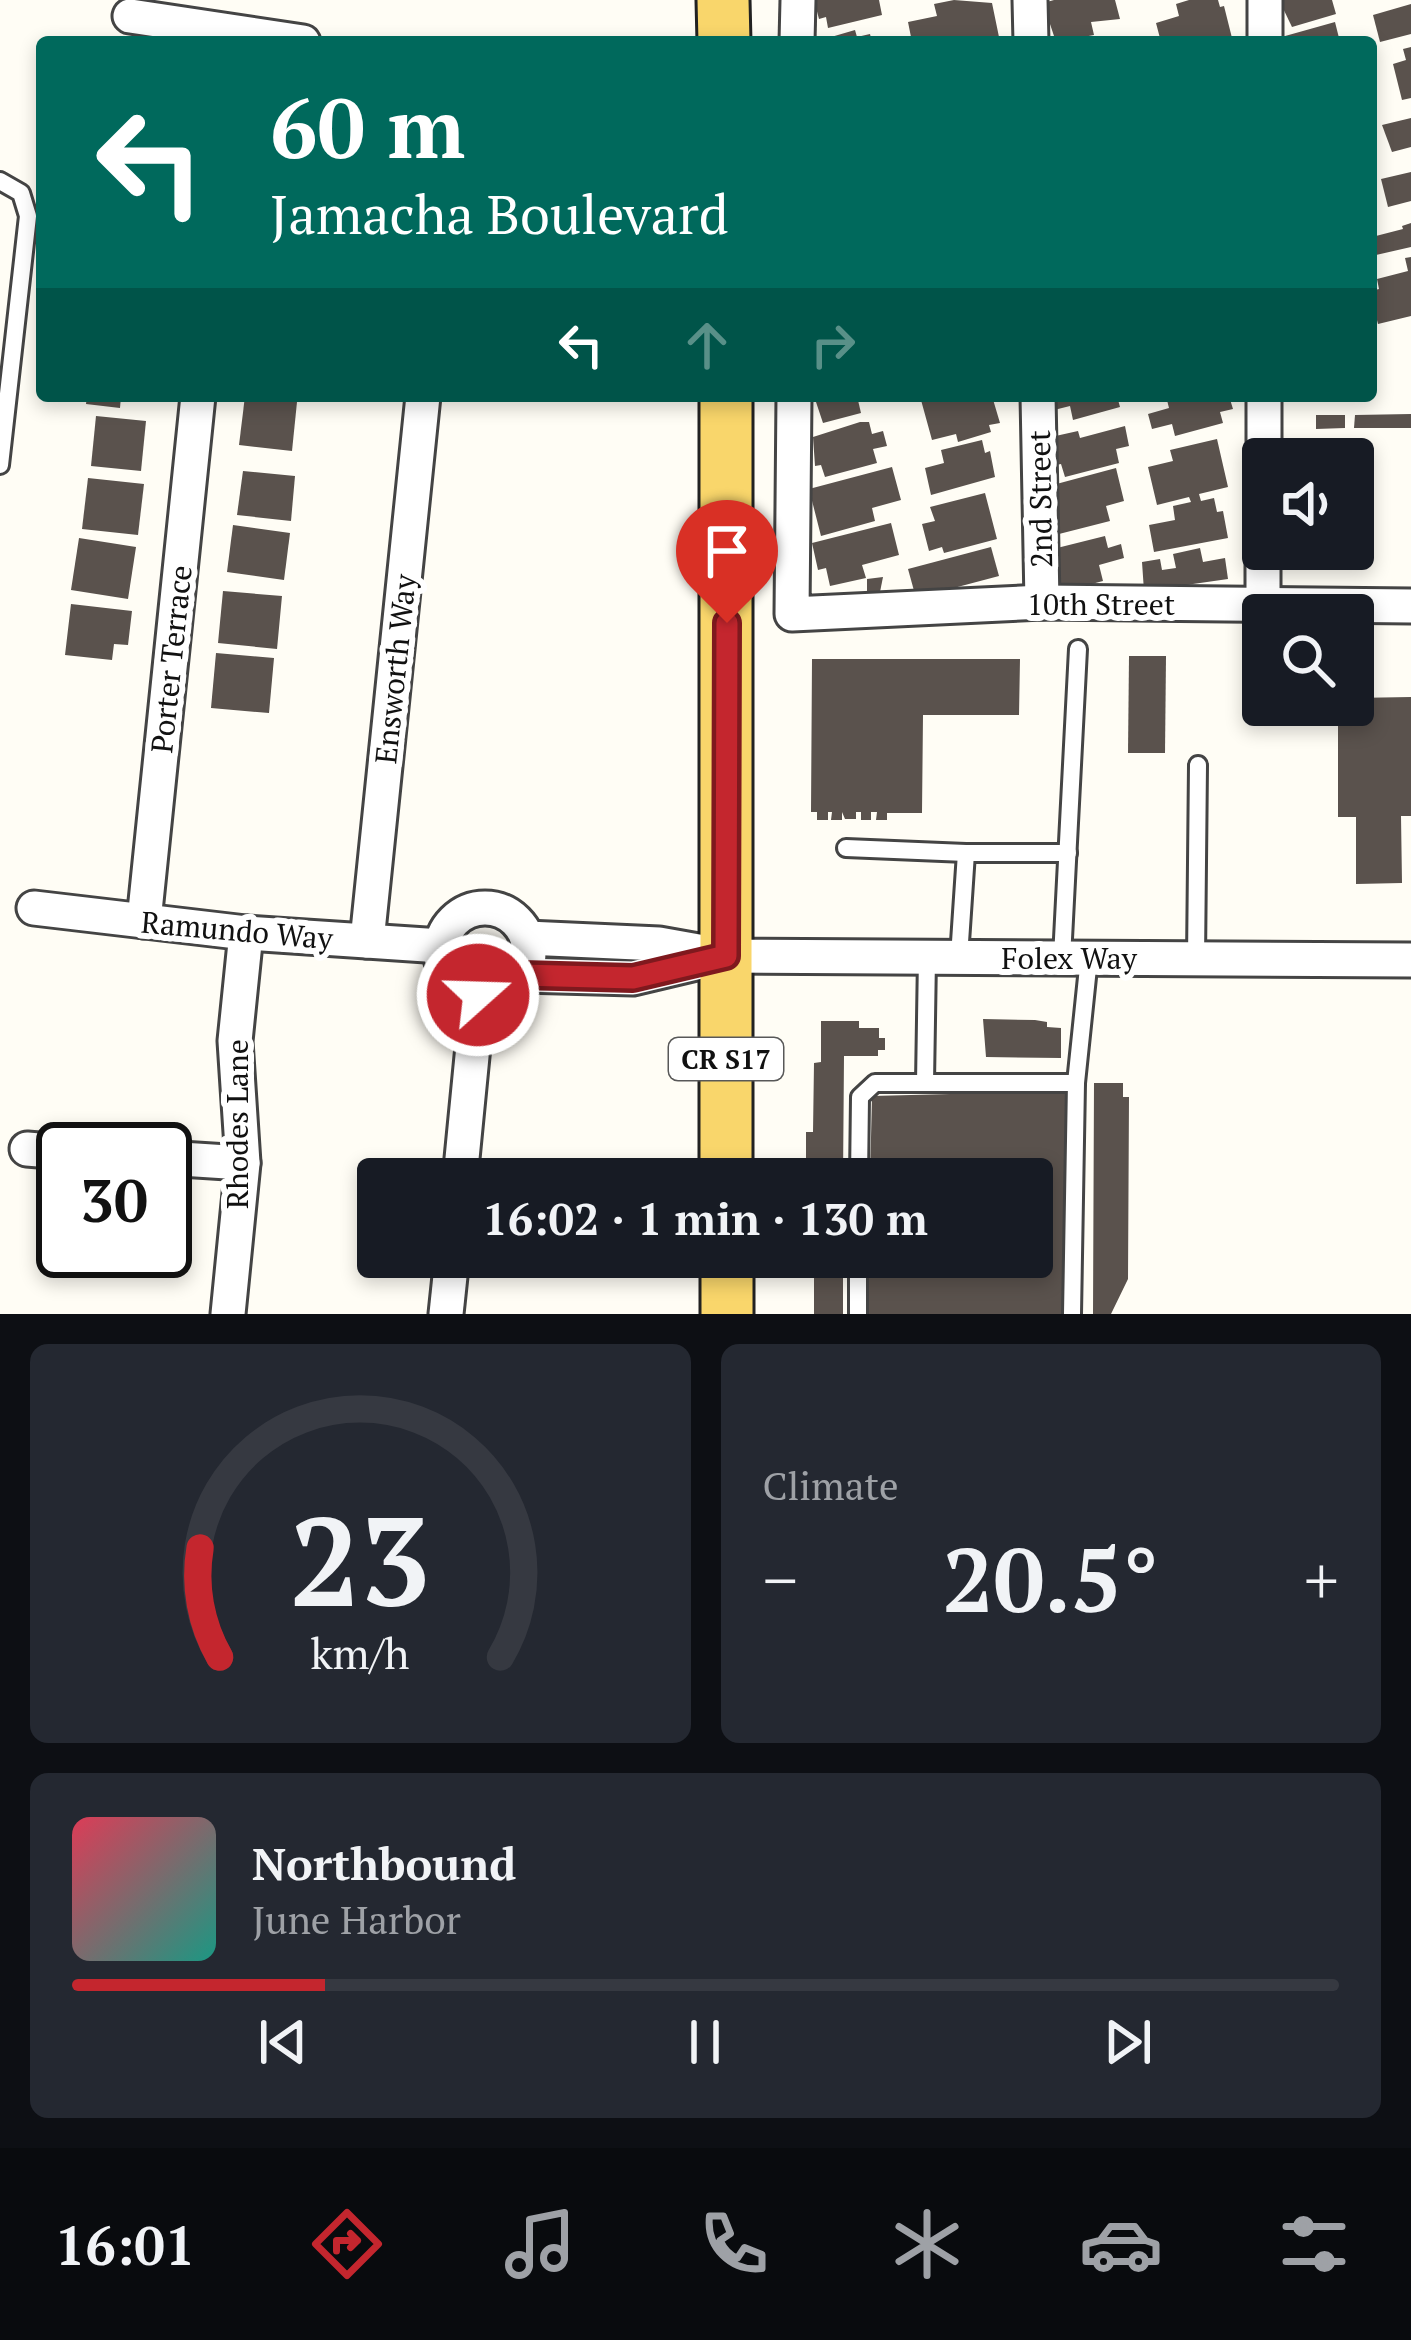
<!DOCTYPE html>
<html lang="en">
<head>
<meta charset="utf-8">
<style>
  body { margin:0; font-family:"PT Serif",serif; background:#242831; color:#f1f3f6; height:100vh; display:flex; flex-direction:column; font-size:45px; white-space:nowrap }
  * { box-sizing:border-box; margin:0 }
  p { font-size:39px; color:#9ea1a6 }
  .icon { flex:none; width:66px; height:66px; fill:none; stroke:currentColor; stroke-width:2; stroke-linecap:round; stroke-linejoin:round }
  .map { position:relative; height:1314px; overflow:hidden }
  .details { display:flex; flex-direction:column; gap:30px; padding:30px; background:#0d0f14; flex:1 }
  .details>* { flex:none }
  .banner { position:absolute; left:36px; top:36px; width:1341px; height:366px; border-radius:12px; box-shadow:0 6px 18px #0003; background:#00695c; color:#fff; overflow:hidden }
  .buttons { position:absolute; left:1242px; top:438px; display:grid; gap:24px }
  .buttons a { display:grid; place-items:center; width:132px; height:132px; border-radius:12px; background:#171b24; box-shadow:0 6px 18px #0003; font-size:60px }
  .speed { position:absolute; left:36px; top:1122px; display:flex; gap:24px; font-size:60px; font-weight:700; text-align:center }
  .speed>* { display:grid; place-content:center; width:156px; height:156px; border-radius:50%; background:#171b24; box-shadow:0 6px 18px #0003; line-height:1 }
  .speed .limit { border:6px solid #111; border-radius:18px; background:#fff; color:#111 }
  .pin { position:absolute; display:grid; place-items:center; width:102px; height:102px; color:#fff; margin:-123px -51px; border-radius:50% 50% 50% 0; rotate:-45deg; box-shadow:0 0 12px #0007 }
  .pin .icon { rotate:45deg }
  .me { position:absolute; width:132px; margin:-66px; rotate:70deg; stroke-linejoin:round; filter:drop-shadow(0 0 9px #0008) }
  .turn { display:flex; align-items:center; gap:42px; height:252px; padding:0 36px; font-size:54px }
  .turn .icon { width:156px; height:156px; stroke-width:2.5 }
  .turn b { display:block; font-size:84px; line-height:102px }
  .lanes { display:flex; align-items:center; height:114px; padding:0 36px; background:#0003; justify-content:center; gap:60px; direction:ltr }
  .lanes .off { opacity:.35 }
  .big { font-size:90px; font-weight:800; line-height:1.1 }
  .details .widget { flex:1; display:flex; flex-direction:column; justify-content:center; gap:18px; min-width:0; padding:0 42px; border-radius:18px; background:#242831 }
  .details .dial { align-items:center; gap:0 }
  .dial svg { height:312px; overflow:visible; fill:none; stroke:#363941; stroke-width:7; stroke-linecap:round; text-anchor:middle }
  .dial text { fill:#f1f3f6; stroke:none }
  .song { display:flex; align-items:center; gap:36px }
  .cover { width:144px; height:144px; border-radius:18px; background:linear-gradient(135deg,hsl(350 70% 55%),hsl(170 70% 35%)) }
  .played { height:12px; border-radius:6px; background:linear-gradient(90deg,#c4262e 20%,#363941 20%) }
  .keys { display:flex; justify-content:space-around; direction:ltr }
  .heat { display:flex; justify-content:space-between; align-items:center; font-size:66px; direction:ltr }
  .details .tiles { flex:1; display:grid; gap:30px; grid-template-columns:1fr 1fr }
  .widget:last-child { grid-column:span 2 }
  .trip { position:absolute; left:357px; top:1158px; width:696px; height:120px; border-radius:12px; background:#171b24; box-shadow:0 6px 18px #0003; font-weight:800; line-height:120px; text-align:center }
  .tab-bar { display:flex; height:192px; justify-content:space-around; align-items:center; background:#090b0e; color:#9ea1a6 }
  .tab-bar .icon { width:84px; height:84px }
  .tab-bar .selected { color:#c4262e }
  .tab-bar b { font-size:54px; color:#f1f3f6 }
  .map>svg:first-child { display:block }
  .building { fill:#5a524d }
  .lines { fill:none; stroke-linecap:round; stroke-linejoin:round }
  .service-casing { stroke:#444; stroke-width:22 }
  .minor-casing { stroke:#444; stroke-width:39 }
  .primary-casing { stroke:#222; stroke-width:57 }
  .service { stroke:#fff; stroke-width:16 }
  .minor { stroke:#fff; stroke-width:33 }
  .primary { stroke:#f9d66b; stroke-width:51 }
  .route-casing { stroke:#7f191e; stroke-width:30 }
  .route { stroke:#c4262e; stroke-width:21 }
  .labels { text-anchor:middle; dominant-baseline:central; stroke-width:12; stroke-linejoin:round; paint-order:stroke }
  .shield { fill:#fff; stroke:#585858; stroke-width:3 }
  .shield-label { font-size:27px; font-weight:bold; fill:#111 }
  .street-label { font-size:30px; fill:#111; stroke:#fff }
</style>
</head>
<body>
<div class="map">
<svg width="1411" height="1314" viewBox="0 0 1411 1314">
  <rect width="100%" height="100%" fill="#fffdf5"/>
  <!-- building -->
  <g class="building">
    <polygon points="814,0 879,0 882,15 828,28 826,17 819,19"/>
    <polygon points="954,0 992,3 999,37 973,42 912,42 908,22 937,16 934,4"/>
    <polygon points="1054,0 1115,0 1120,19 1091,22 1094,35 1056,42 1043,3"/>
    <polygon points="1189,0 1218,0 1220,7 1224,6 1233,42 1161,42 1156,23 1179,16 1176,4"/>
    <polygon points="1279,0 1332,0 1336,14 1292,27"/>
    <polygon points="1411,4 1411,34 1380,42 1373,15"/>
    <polygon points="1335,22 1340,42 1280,42 1278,38"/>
    <polygon points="855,30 857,37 870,34 872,42 814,42"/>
    <polygon points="1411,47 1411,98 1402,100 1393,64 1406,60 1403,49"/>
    <polygon points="1411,118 1411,147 1392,152 1382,125"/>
    <polygon points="1411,172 1411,201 1388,207 1381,179"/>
    <polygon points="1411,223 1411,247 1376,255 1372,237 1403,229 1402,226"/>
    <polygon points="1411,257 1411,316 1378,324 1371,297 1371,291 1379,289 1377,279 1408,271 1405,258"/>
    <polygon points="87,396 121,396 120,408 86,404"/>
    <polygon points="245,396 297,402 292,451 239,445"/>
    <polygon points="814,396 857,396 861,413 823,423"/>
    <polygon points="935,396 992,396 1000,423 989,425 991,432 958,442 956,434 932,440 921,400"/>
    <polygon points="1046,396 1117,396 1120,407 1073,420 1070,406 1050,411"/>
    <polygon points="1166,396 1229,396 1233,409 1220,412 1223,423 1175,436 1172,424 1152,429 1148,414 1169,408"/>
    <polygon points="1411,414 1411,428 1354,428 1355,415"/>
    <polygon points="1316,415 1345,415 1345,428 1316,429"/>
    <polygon points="96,416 146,421 141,471 91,466"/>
    <polygon points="860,422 869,422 872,434 883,431 887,446 873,449 877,463 825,477 821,465 815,466 813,437"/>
    <polygon points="1125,426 1129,446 1116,449 1119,463 1065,477 1061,464 1051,466 1051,437 1078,431 1080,438"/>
    <polygon points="1217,439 1228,487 1199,494 1201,501 1214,498 1217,512 1223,511 1228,538 1154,552 1149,525 1175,520 1173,506 1191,502 1189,497 1157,505 1148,467 1173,461 1170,450"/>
    <polygon points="982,440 985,453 990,451 995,477 931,495 925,468 944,463 941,450"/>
    <polygon points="892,467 901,500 872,508 875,521 821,536 809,489"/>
    <polygon points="1116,468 1124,501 1106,506 1110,521 1059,534 1049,486"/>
    <polygon points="243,471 295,476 291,521 237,515"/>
    <polygon points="88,478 144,484 138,535 82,529"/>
    <polygon points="985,493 997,539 944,553 942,547 929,551 922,524 935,521 930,507"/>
    <polygon points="891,523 899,555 862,565 866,578 830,586 826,568 818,570 812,543"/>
    <polygon points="233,525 290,533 284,580 227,572"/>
    <polygon points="1105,536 1108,548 1121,544 1124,558 1099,565 1103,581 1057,593 1045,551"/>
    <polygon points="79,538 136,547 128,599 71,590"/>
    <polygon points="991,547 999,576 916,598 908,569"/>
    <polygon points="1200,548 1203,562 1225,558 1228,579 1144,591 1142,562 1160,559 1162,570 1176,568 1173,554"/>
    <polygon points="883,577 879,597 867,598 867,579"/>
    <polygon points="223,591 282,596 277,649 218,643"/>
    <polygon points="71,604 132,611 128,645 114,644 112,660 65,655"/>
    <polygon points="216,653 274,658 269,713 211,708"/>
    <polygon points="1129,656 1166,656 1165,753 1128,753"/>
    <polygon points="812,659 1020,659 1019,715 923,715 922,813 887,813 887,820 876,820 877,812 871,812 871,820 861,820 861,812 856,812 856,819 845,819 842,812 842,820 831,820 832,812 828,812 828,820 817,820 817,812 811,812"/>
    <polygon points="1411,697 1411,816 1401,816 1402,883 1356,884 1356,817 1338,817 1338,705 1353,705 1353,698"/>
    <polygon points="983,1019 1035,1020 1047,1022 1047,1027 1061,1028 1061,1058 986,1057"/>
    <polygon points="821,1021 859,1021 859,1028 879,1028 879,1038 885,1038 885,1050 878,1050 878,1056 844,1056 843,1179 806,1179 806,1132 813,1132 814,1063 821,1062"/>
    <polygon points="1094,1083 1123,1083 1123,1097 1129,1097 1128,1279 1111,1314 1093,1314"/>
    <polygon points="1072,1091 1065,1314 867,1314 868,1257 1032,1257 1032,1179 870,1179 872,1096"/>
    <polygon points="806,1257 843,1257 843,1314 814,1314 814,1263 806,1263"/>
  </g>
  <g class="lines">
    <!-- service casing -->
    <g class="service-casing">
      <g id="service">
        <polyline points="0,181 21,193 28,216 0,465"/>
        <polyline points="846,848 966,853"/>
        <polyline points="959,957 966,853 1068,853"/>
        <polyline points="1062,958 1078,649"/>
        <polyline points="1196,959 1198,765"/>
        <polyline points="925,1083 927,957"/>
        <polyline points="1076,1083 1089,958"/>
        <polyline points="859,1179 860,1097 875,1083 1076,1083 1072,1314"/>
        <polyline points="858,1314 858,1257"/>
      </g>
    </g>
    <!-- minor casing -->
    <g class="minor-casing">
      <g id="minor">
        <polyline points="1030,0 1031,42"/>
        <polyline points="130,16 303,42"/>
        <polyline points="797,42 798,0"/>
        <polyline points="1265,42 1265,0"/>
        <polyline points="794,396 792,614 1042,602 1411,606"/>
        <polyline points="1038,396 1042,602"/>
        <polyline points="1264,459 1264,396"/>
        <polyline points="1263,605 1263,549"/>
        <polyline points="34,908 246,933 441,946"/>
        <circle cx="485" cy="952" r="44"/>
        <polyline points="144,921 198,396"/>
        <polyline points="527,938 659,944 726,956 1411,960"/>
        <polyline points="367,941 423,396"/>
        <polyline points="522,975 633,978 713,959"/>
        <polyline points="27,1149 63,1152"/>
        <polyline points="165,1158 243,1163"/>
        <polyline points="460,1179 478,995"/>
        <polyline points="228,1314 243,1163 235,1041 246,933"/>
        <polyline points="446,1314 452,1257"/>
      </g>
    </g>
    <!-- primary casing -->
    <g class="primary-casing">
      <g id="primary">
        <polyline points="723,0 724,42"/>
        <polyline points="726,396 726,1179"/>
        <polyline points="727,1257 727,1314"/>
      </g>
    </g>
    <!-- service -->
    <use href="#service" class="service"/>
    <!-- minor -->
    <use href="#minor" class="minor"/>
    <!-- primary -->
    <use href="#primary" class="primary"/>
  </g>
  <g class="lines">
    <!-- route casing -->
    <g class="route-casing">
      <path id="route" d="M478 995C497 994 508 989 522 975L633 978 726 956 727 623"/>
    </g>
    <!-- route -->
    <use href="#route" class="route"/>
  </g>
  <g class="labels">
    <!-- shield labels -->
    <rect class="shield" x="669" y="1038" width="114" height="42" rx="9"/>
    <g class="shield-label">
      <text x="726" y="1059">CR S17</text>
    </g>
    <!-- street labels -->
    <g class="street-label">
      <text transform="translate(1040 499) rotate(-91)">2nd Street</text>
      <text x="1101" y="604">10th Street</text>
      <text transform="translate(171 659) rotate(-84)">Porter Terrace</text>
      <text transform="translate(395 669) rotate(-84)">Ensworth Way</text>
      <text transform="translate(237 930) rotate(5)">Ramundo Way</text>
      <text x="1069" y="958">Folex Way</text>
      <text transform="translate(237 1124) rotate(-90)">Rhodes Lane</text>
    </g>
  </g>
</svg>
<div class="buttons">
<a><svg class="icon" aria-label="sound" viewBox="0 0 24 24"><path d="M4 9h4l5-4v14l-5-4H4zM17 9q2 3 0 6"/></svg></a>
<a><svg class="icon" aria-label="search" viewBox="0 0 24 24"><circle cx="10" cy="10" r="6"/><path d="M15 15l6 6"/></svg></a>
</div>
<div class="speed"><div class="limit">30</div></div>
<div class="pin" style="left:727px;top:623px;background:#d93025"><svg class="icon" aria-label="arrive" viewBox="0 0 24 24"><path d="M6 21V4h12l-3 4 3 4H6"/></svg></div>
<svg class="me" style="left:478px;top:995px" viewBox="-20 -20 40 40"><circle r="17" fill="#c4262e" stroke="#fff" stroke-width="3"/><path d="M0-11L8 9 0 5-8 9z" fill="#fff"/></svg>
<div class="trip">16:02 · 1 min · 130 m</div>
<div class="banner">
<div class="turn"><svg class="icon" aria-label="left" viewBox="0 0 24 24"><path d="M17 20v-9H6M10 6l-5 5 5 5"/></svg><div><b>60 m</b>Jamacha Boulevard</div></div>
<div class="lanes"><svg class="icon" aria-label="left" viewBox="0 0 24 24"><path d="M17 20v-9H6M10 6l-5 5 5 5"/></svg><svg class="icon off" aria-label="ahead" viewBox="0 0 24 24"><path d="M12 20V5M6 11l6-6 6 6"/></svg><svg class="icon off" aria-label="right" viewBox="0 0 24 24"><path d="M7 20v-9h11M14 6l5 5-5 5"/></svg></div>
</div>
</div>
<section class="details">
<div class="tiles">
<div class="widget dial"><svg viewBox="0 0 100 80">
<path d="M14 69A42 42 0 1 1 86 69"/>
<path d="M14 69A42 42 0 0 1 9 41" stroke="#c4262e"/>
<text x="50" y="56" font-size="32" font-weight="700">23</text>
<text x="50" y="72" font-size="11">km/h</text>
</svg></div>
<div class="widget"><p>Climate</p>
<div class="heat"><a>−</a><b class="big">20.5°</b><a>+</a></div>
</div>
<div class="widget">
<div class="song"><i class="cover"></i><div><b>Northbound</b><p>June Harbor</p></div></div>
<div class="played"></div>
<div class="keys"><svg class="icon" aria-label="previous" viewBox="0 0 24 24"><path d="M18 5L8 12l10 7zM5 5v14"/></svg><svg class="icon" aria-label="pause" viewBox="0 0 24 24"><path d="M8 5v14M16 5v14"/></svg><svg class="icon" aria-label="next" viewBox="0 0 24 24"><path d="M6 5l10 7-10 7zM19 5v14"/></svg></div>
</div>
</div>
</section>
<nav class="tab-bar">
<b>16:01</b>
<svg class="icon selected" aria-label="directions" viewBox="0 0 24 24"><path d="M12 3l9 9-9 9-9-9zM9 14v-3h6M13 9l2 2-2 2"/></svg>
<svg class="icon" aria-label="music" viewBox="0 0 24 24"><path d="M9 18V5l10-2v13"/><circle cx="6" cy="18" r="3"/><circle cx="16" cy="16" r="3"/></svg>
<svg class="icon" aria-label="phone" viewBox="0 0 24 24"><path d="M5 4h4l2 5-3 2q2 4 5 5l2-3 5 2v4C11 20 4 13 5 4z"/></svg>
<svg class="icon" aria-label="climate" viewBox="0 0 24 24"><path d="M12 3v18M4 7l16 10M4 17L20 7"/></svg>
<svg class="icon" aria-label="car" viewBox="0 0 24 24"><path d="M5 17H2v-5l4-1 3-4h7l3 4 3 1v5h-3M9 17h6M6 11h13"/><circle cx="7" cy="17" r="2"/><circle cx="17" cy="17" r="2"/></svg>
<svg class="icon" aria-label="filters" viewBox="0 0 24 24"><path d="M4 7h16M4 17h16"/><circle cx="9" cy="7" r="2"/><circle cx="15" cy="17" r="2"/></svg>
</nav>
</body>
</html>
